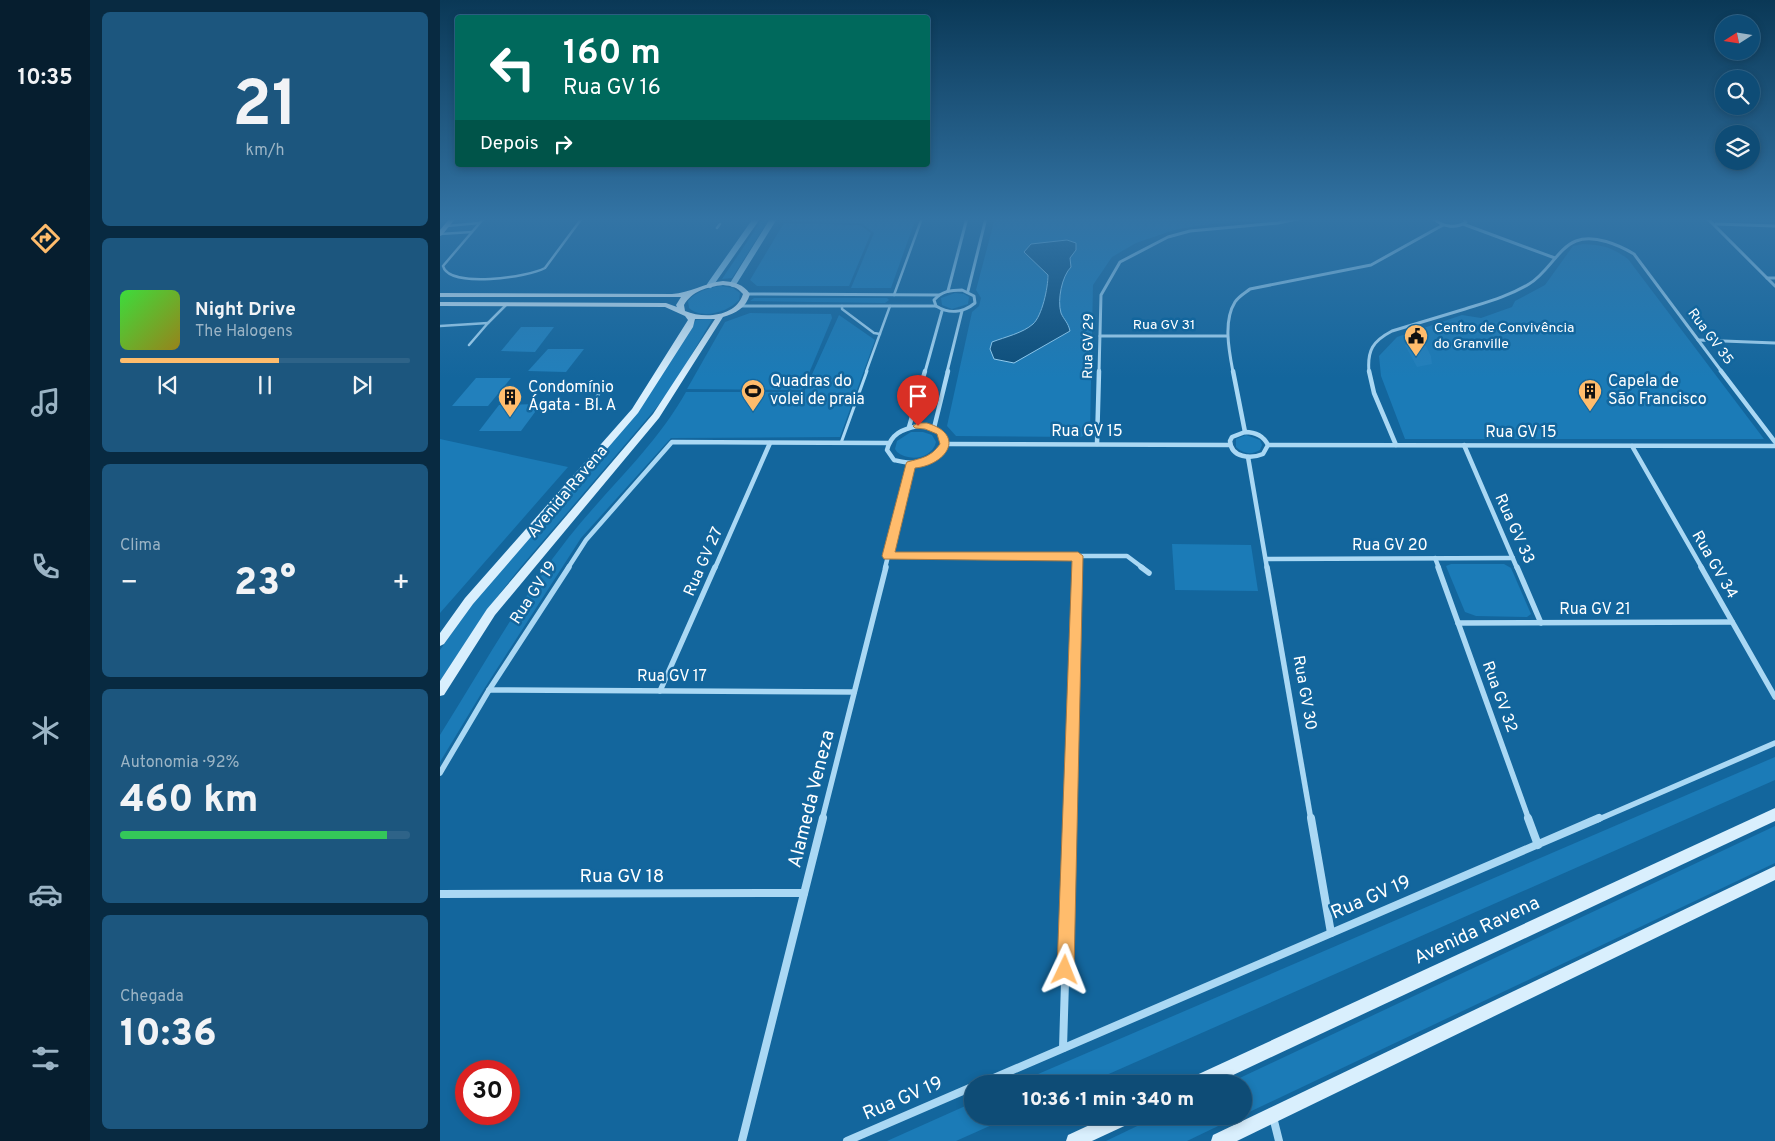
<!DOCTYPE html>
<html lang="pt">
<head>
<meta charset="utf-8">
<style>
  body { margin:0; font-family:Overpass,sans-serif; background:#1c567e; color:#f1f3f6; height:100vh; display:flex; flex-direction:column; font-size:19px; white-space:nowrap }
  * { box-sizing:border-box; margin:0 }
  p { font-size:16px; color:#9bb4c5 }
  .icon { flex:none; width:28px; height:28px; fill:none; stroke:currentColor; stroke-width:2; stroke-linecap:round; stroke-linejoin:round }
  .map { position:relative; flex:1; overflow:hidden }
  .side { display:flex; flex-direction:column; gap:12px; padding:12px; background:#082a41; width:350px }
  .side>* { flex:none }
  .hud { position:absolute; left:15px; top:15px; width:475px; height:152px; border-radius:5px; box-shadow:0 2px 8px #0003,0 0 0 1px #2e6388; background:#00695c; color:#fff; overflow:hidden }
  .needle { width:32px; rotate:258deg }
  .buttons { position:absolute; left:1275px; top:15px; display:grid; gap:10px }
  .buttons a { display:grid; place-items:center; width:45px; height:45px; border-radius:50%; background:#0e4c76; box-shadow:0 2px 8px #0003,0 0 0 1px #2e6388; font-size:25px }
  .speed { position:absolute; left:15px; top:1060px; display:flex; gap:10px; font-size:25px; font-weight:700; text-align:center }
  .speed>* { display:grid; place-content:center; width:65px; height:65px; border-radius:50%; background:#0e4c76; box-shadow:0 2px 8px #0003,0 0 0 1px #2e6388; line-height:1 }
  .speed .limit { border:8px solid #d22; background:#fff; color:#111 }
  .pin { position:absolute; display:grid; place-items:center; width:42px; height:42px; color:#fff; margin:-51px -21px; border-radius:50% 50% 50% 0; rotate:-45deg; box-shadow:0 0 5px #0007 }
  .pin .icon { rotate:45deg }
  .me { position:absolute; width:55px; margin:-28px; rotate:2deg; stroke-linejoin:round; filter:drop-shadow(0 0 4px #0008) }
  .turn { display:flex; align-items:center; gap:18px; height:105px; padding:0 25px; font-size:22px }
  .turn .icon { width:65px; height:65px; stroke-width:2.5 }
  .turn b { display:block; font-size:35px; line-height:42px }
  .then { display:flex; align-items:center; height:48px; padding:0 25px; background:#0003; gap:10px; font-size:19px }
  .big { font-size:38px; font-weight:800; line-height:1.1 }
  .side .tile { flex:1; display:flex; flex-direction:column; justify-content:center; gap:8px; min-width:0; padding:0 18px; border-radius:8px; background:#1c567e }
  .side .dial { align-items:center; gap:0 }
  .dial b { font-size:65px; line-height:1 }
  .song { display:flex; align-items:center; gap:15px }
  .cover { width:60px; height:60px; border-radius:8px; background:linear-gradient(135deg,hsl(120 70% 55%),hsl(50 70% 35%)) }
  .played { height:5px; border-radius:2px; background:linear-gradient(90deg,#ffbc6c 55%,#2e6388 55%) }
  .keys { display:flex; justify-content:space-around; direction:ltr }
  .heat { display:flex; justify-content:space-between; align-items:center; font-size:28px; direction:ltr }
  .charge { height:8px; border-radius:4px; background:linear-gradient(90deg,#34c759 92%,#2e6388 0) }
  .trip { position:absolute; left:524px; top:1075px; width:288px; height:50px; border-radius:25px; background:#0e4c76; box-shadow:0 2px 8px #0003,0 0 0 1px #2e6388; font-weight:800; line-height:50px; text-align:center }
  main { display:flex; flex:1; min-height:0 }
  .menu { display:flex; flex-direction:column; width:90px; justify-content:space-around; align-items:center; background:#061e2f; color:#9bb4c5 }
  .menu .icon { width:35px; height:35px }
  .menu .selected { color:#ffbc6c }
  .menu b { font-size:22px; color:#f1f3f6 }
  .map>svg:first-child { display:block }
  .green { fill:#1b7bb7 }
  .water { fill:#0c4d79; stroke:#9cd5f7 }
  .building { fill:#2280bc }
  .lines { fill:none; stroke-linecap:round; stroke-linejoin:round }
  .service-far1 { stroke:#aad8f4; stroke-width:2.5 }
  .service { stroke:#aad8f4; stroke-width:3 }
  .minor-far3 { stroke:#aad8f4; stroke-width:3 }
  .minor-far2 { stroke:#aad8f4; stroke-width:4.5 }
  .minor-far1 { stroke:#aad8f4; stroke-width:5.5 }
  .minor { stroke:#aad8f4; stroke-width:8 }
  .tertiary { stroke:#aad8f4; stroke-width:6 }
  .secondary { fill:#d9effd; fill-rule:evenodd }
  .route { fill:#ffbc6c; stroke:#a67a46 }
  .labels { text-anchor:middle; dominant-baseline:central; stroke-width:5; stroke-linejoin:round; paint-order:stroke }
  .far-street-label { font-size:14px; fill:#fff; stroke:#13669d }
  .far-poi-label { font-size:14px; fill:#fff; stroke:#13669d; text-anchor:start }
  .poi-label { font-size:16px; fill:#fff; stroke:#13669d; text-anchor:start }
  .street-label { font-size:16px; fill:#fff; stroke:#13669d }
  .near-street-label { font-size:19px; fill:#fff; stroke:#13669d }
</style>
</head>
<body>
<main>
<nav class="menu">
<b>10:35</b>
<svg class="icon selected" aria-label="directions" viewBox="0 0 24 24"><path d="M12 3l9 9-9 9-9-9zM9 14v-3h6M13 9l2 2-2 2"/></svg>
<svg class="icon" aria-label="music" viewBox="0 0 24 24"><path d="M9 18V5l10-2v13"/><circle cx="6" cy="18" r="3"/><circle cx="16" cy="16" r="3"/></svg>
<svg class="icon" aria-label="phone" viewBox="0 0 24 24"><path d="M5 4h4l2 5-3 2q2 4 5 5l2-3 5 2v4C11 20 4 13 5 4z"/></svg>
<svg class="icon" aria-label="climate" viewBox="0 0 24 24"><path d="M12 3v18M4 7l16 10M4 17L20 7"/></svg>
<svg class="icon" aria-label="car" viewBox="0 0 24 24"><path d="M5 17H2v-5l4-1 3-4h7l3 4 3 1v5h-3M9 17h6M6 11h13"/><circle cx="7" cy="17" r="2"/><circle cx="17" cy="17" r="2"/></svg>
<svg class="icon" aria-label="filters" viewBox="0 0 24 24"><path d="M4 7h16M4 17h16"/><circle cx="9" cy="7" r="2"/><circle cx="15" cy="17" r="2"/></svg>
</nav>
<section class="side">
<div class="tile dial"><b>21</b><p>km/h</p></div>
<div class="tile">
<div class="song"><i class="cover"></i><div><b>Night Drive</b><p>The Halogens</p></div></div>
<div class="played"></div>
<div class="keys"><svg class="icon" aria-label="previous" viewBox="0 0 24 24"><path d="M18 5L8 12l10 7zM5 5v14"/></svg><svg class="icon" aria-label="pause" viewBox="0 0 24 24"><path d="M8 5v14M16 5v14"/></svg><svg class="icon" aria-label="next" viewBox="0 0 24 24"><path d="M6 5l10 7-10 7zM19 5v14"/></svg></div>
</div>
<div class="tile"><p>Clima</p>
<div class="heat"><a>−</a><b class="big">23°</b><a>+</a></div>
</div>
<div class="tile"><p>Autonomia · 92%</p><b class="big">460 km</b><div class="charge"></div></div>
<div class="tile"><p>Chegada</p><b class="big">10:36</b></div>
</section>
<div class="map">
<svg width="1335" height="1141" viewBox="0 0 1335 1141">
  <rect width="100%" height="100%" fill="#13669d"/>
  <!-- green -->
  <g class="green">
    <polygon points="323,218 330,218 292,278 282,279"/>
    <polygon points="351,218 476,218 451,288 411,288 434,233 421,223 352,222"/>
    <polygon points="555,218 841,218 762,225 734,230 696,243 672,257 653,285 650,432 641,437 516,436 507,426 532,312 539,306 541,298 536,290"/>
    <polygon points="344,223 420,225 431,233 409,286 317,286 310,280"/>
    <path d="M1143 244C1163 245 1171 247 1188 259L1324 439H965L941 376 939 356 957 337 1022 315 1041 318 1072 307 1075 301 1105 285 1133 246Z"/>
    <path d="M281 286 293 288 300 293 299 300C288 312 262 320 249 308L248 301C256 291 269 288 281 286Z"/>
    <polygon points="515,293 524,294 529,297 528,304 512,309 502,305 501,298"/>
    <polygon points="314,298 447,298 449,300 445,303 310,301"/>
    <polygon points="310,313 391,314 392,318 362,390 247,389 285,322"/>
    <path d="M399 315 435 340 400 437 231 438 141 538 44 689 0 762V735C42 668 80 599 129 537 168 488 215 447 246 392H364Z"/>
    <polygon points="273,318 236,381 217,407 79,569 47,610 0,681 0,650 14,630 44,588 198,411 256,320"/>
    <path d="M471 432H483L492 435 496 442C492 459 469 462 457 452L455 449 457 441Z"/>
    <path d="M806 435 820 440 822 445 820 450C812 455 803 454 796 447V439Z"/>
    <polygon points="0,439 128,467 0,613"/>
    <polygon points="732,544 811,545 818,591 735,590"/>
    <polygon points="1011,564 1064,564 1071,568 1091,614 1087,617 1036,616 1025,612 1006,566"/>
    <polygon points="1335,757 1335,780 646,1084 575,1084"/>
    <polygon points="1335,826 1335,863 803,1115 802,1084 787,1084"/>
    <polygon points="532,1103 532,1116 572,1116 516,1141 447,1141"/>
    <polygon points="718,1116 799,1116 747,1141 666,1141"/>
  </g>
  <!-- water -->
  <path class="water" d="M627 240 636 243V250L630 258 631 267C622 276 617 300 621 313 624 320 628 322 630 331L574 363 554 359 550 349 552 342C565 337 583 333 593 324 602 316 608 288 608 275L584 252 591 244Z"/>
  <!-- building -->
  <g class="building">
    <polygon points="81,327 114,327 95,352 61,351"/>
    <polygon points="965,345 986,346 991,356 992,364 977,367"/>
    <polygon points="108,349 144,349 126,372 88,371"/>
    <polygon points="36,378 71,378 48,406 12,406"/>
    <polygon points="101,404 81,431 39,431 59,405"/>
  </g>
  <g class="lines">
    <!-- service-far1 -->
    <g class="service-far1">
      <path d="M44 218 3 266C9 289 89 277 105 268L142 218"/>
      <polyline points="7,226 39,223"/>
      <polyline points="277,228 280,224"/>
      <polyline points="0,234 32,232"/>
      <polyline points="454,295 482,218"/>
      <polyline points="402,306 402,309 434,333 440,334"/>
      <polyline points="48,323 67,304"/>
      <polyline points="0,326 48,323 29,345"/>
      <polyline points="426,372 450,306"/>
    </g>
    <!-- service -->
    <g class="service">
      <polyline points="154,401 160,392"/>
      <polyline points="401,443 427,371"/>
    </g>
    <!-- minor-far3 -->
    <g class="minor-far3">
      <path d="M993 218C1002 227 1016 229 1026 222L1024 218"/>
      <polyline points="1267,218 1335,286"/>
      <polyline points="1023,224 1115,258"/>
      <polyline points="1276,224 1335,226"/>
      <polyline points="1327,278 1335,278"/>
      <path d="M522 290 534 296 535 303C523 313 509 314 496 306L494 300C502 291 511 290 522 290Z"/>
      <polyline points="508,291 527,218"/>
      <polyline points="528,291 546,218"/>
      <polyline points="307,294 499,295"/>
      <polyline points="300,306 496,306"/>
      <polyline points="660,336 787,336"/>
      <polyline points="1258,340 1335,343"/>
      <polyline points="485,372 502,311"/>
      <polyline points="507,372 522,311"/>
      <polyline points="659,372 661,295 680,262 728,237 750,231 838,223 862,218"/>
      <path d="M793 372C789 351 783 321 795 302 799 296 805 293 810 289L931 265 1003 225"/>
      <path d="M929 372C927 350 933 341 952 331 976 324 1001 316 1025 309 1047 302 1069 296 1089 284 1107 274 1118 248 1136 241 1154 234 1179 245 1194 254L1282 372"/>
    </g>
    <!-- minor-far2 -->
    <g class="minor-far2">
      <polyline points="793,371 805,432"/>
      <polyline points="929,371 934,393 956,445"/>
      <polyline points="1281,371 1335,442"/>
      <path d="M478 426C483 427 489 427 494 429 516 438 497 460 481 463 471 464 463 462 454 460L447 450C451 434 462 429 478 426Z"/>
      <polyline points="469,427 485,371"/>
      <polyline points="494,428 508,371"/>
      <path d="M805 432C815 432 823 435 828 445L823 454C811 459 791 458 790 441L792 437Z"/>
      <polyline points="505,444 789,445"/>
      <polyline points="657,444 659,371"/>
      <polyline points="828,445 1335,446"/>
      <polyline points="1024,445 1077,568"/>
      <polyline points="1192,446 1262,568"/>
      <polyline points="808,457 827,568"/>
      <polyline points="448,556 687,556 703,568"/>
      <polyline points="995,558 999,568"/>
      <polyline points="827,559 1073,558"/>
      <polyline points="128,568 146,540 232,442 448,443"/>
      <polyline points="275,568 330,443"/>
      <polyline points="445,568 471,465"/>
      <polyline points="638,568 638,556"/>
    </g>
    <!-- minor-far1 -->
    <g class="minor-far1">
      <polyline points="701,567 709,573"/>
      <polyline points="827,567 871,820"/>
      <polyline points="998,567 1089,820"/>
      <polyline points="1077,567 1101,623"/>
      <polyline points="1261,567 1335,697"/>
      <polyline points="1018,623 1292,622"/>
      <polyline points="49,690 414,692"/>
      <polyline points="220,691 275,567"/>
      <polyline points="0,773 49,690 129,567"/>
      <polyline points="382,820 446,567"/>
      <polyline points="630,820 638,567"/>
      <polyline points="1157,820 1335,743"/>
    </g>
    <!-- minor -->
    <g class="minor">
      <polyline points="871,818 891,933"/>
      <polyline points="1088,818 1098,845"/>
      <polyline points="0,894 364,893"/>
      <polyline points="623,1048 630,818"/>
      <polyline points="540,1084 1159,818"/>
      <polyline points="833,1117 839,1141"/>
      <polyline points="302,1141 383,818"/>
      <polyline points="407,1141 532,1087"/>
    </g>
    <!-- tertiary -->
    <g class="tertiary">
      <polyline points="293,284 334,218"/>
      <polyline points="270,285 317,218"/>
    </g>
    <!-- secondary -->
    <g class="secondary">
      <polygon points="10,218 16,218 2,235 0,236 0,230"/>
      <path d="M283 281C295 282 303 284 310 294 306 308 296 313 283 317L219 418 55 615 4 695 0 696V681L47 609 213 414 275 319H255L253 327 198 413 33 604 4 644 0 646V633L25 598 192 409 248 320 245 316 225 307 0 306V302L226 303 237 307 236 305 241 297H0V293L232 294C250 293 264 283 283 281ZM283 285C292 286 297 287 303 294 296 317 264 319 245 311L244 305C252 291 267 287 283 285Z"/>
      <polygon points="1335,808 1335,821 774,1084 748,1084 750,1078"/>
      <polygon points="1335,866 1335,880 797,1141 771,1141 773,1135"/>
      <polygon points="669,1116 695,1116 693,1122 652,1141 626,1141 628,1135"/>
    </g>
  </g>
  <!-- sky -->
  <linearGradient id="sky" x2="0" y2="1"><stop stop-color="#0a3856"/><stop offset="0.58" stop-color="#3374a5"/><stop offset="1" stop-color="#3374a5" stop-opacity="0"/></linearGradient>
  <rect width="1335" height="378" fill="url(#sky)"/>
  <!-- route -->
  <path class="route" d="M487 423C527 435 506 465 475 468L455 552H638L643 556 634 970 631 975 625 978 620 975 617 970 632 561 444 559 442 556 466 464 467 462C482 458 491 457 500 444L497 434 485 429 475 428 473 426 478 423Z"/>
  <!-- icons -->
  <defs>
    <g id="civic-pin" transform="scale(1.25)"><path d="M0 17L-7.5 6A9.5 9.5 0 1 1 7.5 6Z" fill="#ffbc6c" stroke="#13669d"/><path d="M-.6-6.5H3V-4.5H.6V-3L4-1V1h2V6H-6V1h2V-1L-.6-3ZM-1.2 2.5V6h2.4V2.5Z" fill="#111"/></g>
    <g id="stadium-pin" transform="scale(1.25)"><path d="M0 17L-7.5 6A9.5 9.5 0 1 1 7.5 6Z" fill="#ffbc6c" stroke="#13669d"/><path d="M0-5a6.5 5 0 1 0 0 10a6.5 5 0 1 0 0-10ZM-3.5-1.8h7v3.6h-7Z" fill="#111"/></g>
    <g id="building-pin" transform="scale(1.25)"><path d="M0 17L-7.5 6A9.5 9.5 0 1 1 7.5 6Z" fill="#ffbc6c" stroke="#13669d"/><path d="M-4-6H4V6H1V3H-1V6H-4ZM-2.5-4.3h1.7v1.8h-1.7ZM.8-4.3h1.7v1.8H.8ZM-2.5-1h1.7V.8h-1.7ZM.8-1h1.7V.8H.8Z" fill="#111"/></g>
  </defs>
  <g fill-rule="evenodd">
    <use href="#civic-pin" x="976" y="336"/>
    <use href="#stadium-pin" x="313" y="391"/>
    <use href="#building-pin" x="1150" y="391"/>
    <use href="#building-pin" x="70" y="397"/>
  </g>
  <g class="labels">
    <!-- far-street labels -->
    <g class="far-street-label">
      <text x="724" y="325">Rua GV 31</text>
      <text transform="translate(1270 337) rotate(53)">Rua GV 35</text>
      <text transform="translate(649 346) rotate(-89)">Rua GV 29</text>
    </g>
    <!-- far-poi labels -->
    <g class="far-poi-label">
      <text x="994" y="328">Centro de Convivência<tspan x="994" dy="16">do Granville</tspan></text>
    </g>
    <!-- poi labels -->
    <g class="poi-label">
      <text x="330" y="382">Quadras do<tspan x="330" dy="18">volei de praia</tspan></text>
      <text x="1168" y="382">Capela de<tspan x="1168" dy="18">São Francisco</tspan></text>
      <text x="88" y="388">Condomínio<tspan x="88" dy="18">Ágata - Bl. A</tspan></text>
    </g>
    <!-- street labels -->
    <g class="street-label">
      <text x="647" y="432">Rua GV 15</text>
      <text x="1081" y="433">Rua GV 15</text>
      <text transform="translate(128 492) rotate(-50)">Avenida Ravena</text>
      <text transform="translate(1074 529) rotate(66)">Rua GV 33</text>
      <text x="950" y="546">Rua GV 20</text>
      <text transform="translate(264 562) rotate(-66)">Rua GV 27</text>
      <text transform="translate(1274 565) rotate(60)">Rua GV 34</text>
      <text transform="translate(94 593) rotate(-57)">Rua GV 19</text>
      <text x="1155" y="610">Rua GV 21</text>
      <text x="232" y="677">Rua GV 17</text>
      <text transform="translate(864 693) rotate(80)">Rua GV 30</text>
      <text transform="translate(1059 697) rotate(70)">Rua GV 32</text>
    </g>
    <!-- near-street labels -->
    <g class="near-street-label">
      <text transform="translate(372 799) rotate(-76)">Alameda Veneza</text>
      <text x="182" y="877">Rua GV 18</text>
      <text transform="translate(931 898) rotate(-23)">Rua GV 19</text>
      <text transform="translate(1037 931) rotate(-25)">Avenida Ravena</text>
      <text transform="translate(463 1099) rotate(-23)">Rua GV 19</text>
    </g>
  </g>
</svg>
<div class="buttons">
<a><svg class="needle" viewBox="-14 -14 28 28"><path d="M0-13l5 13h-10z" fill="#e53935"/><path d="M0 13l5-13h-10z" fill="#9bb4c5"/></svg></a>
<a><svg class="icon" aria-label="search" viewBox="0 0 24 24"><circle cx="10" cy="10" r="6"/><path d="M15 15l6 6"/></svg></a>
<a><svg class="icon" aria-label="layers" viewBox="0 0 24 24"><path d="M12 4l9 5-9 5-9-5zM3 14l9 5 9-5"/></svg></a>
</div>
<div class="speed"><div class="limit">30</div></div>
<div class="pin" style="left:478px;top:426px;background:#d93025"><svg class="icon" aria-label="arrive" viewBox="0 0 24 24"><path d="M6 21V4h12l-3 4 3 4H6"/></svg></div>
<svg class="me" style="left:625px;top:970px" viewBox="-20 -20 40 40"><path d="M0-17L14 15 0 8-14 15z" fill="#ffbc6c" stroke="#fff" stroke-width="4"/></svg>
<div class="trip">10:36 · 1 min · 340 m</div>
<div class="hud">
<div class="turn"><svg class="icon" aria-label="left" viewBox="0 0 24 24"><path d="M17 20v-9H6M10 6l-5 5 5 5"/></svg><div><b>160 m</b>Rua GV 16</div></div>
<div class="then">Depois<svg class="icon" aria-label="right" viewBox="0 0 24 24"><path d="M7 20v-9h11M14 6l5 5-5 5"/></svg></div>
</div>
</div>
</main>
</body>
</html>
